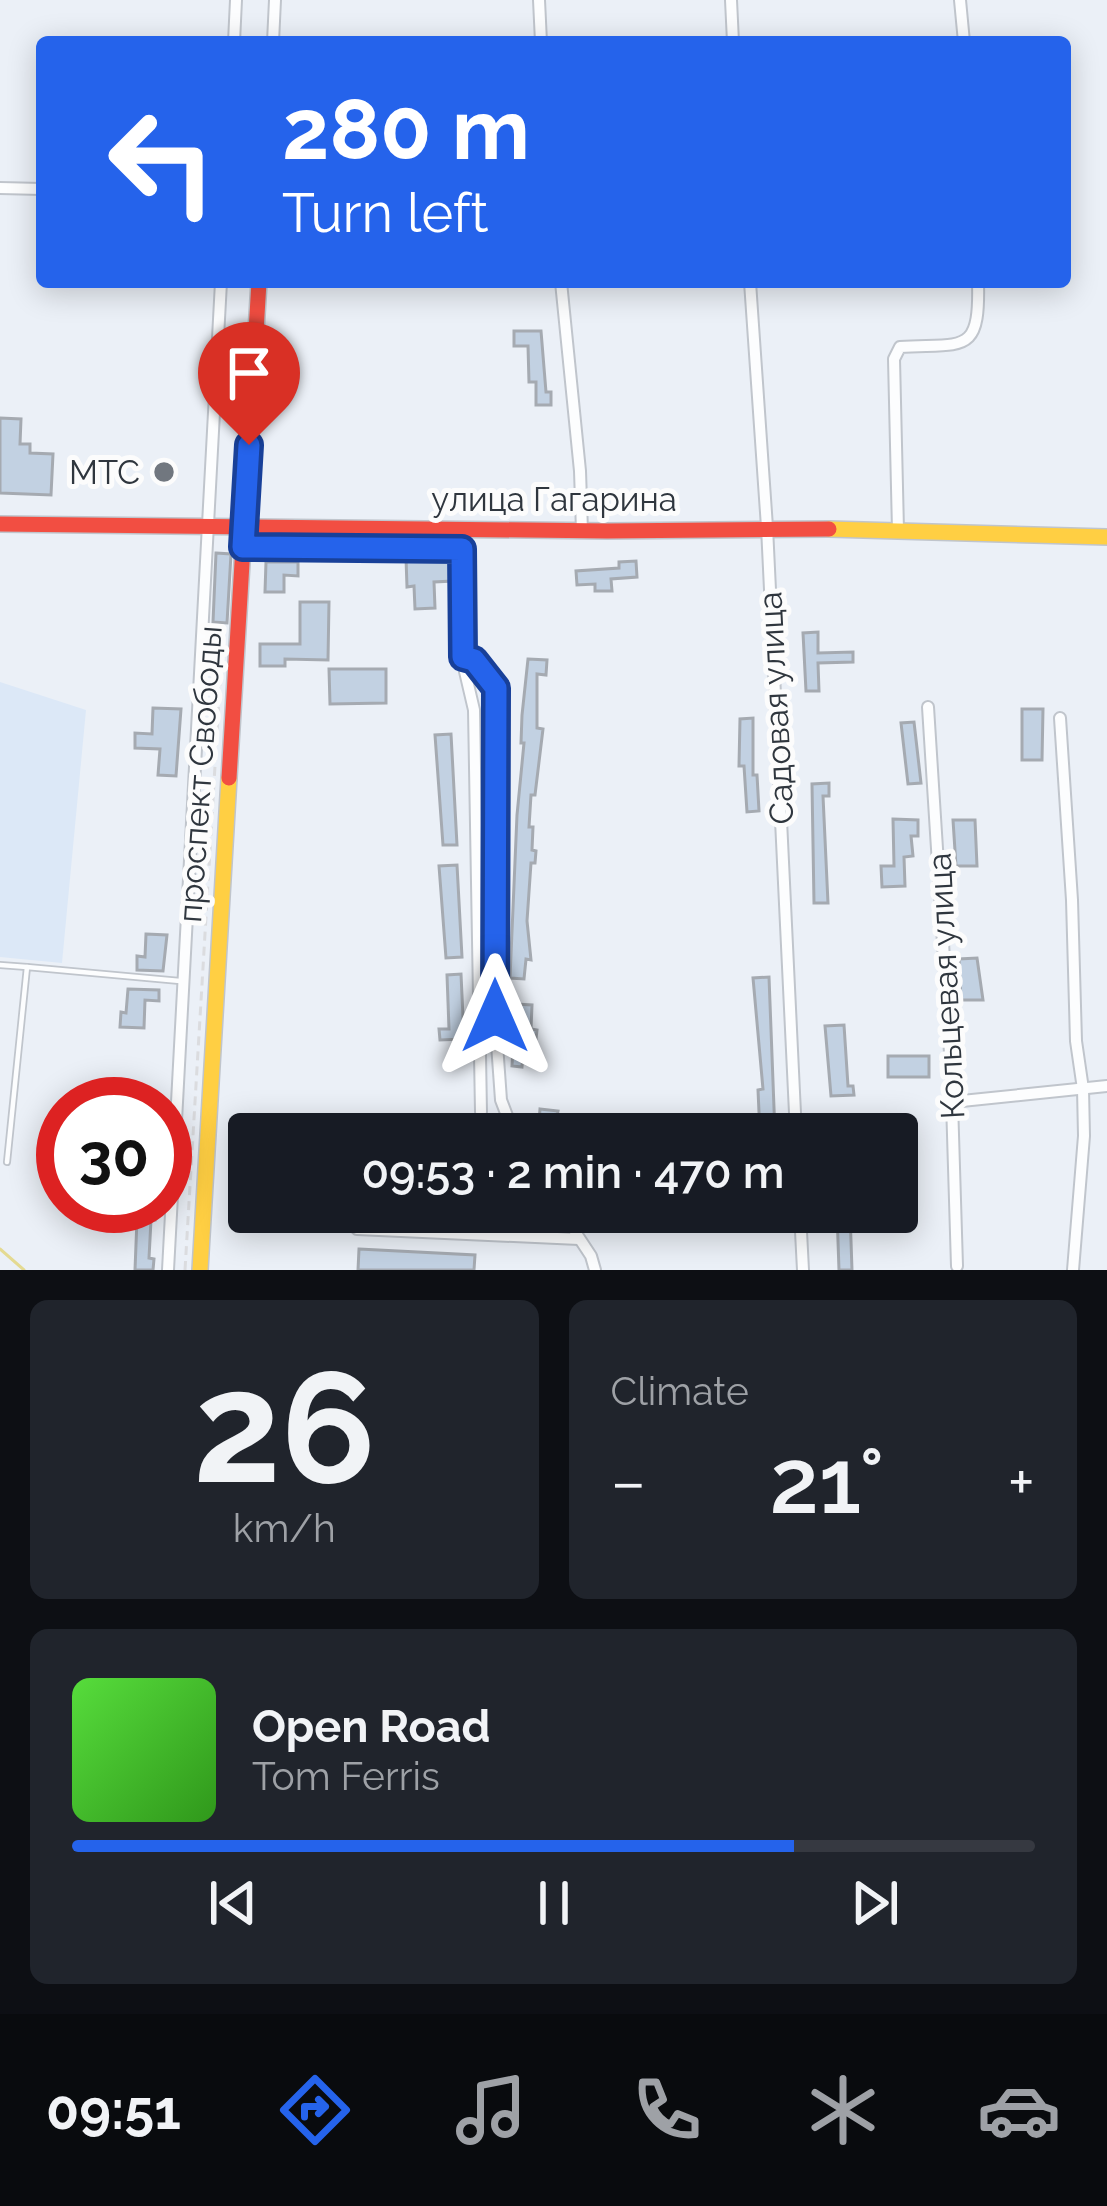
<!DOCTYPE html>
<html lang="en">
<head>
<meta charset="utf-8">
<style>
  body { margin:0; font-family:Raleway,sans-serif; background:#20242c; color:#f1f3f6; height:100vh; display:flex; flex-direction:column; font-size:45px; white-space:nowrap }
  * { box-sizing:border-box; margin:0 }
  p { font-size:39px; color:#9ea1a6 }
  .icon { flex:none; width:66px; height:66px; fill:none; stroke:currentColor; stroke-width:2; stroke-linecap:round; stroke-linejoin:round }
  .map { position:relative; height:1270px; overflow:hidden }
  .sheet { display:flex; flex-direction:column; gap:30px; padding:30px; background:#0d0f14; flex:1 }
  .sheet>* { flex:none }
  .top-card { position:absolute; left:36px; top:36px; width:1035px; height:252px; border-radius:12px; box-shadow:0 6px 30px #0003; background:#2563eb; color:#fff; overflow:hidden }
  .speed { position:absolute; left:36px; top:1077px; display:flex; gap:24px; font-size:60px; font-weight:700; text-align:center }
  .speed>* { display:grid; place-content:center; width:156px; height:156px; border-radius:50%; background:#171b24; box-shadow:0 6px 30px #0003; line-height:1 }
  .speed .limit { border:18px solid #d22; background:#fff; color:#111 }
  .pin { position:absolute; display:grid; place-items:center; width:102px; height:102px; color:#fff; margin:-123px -51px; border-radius:50% 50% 50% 0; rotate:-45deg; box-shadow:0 0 12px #0007 }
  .pin .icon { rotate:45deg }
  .me { position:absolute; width:132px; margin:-66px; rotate:0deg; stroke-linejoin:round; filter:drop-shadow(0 0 9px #0008) }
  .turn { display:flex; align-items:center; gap:42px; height:252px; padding:0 48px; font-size:54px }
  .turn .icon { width:156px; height:156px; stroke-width:2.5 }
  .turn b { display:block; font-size:84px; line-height:102px }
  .big { font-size:90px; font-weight:600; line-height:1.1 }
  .sheet .widget { flex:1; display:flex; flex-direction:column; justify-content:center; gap:18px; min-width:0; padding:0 42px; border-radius:18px; background:#20242c }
  .sheet .dial { align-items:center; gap:0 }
  .dial b { font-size:156px; line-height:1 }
  .song { display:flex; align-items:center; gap:36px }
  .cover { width:144px; height:144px; border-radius:18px; background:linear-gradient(135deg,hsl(110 70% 55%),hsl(110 70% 35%)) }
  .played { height:12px; border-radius:6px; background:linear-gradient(90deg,#2563eb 75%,#363941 75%) }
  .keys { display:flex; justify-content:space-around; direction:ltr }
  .heat { display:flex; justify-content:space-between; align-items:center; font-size:66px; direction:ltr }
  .sheet .tiles { flex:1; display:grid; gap:30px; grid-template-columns:1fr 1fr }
  .widget:last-child { grid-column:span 2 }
  .trip { position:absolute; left:228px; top:1113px; width:690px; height:120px; border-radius:12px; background:#171b24; box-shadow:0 6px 30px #0003; font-weight:600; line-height:120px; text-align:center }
  .dock { display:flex; height:192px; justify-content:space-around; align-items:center; background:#090b0e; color:#9ea1a6 }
  .dock .icon { width:84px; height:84px }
  .dock .on { color:#2563eb }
  .dock b { font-size:54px; color:#f1f3f6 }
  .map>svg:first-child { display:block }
  .built { fill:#dce8f7 }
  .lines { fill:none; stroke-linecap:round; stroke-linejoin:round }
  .stream { stroke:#e4da92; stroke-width:3 }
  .building { fill:#c2d1e2; stroke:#a5aab1; stroke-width:3 }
  .lane-casing { stroke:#c0c5cc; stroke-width:8 }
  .street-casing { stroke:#c0c5cc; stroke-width:14 }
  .slow-casing { stroke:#c0c5cc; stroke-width:18 }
  .jam-casing { stroke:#c0c5cc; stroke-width:18 }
  .path { stroke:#dbdcdf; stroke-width:3; stroke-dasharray:9 6; stroke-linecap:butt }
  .lane { stroke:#fcfdfe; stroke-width:4.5 }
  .street { stroke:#fcfdfe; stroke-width:10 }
  .slow { stroke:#ffcf43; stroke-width:15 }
  .jam { stroke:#f24e42; stroke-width:15 }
  .route-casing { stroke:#184099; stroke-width:30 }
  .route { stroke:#2563eb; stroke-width:21 }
  .poi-dot { fill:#71777f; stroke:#fcfcfc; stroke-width:4.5 }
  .labels { text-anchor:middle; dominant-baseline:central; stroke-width:10; stroke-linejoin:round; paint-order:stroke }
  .poi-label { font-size:33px; fill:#2f363e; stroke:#fcfcfc; text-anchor:end }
  .street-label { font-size:33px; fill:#2f363e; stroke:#fcfcfc }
</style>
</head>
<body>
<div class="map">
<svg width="1107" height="1270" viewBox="0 0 1107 1270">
  <rect width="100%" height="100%" fill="#ebf0f7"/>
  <!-- built -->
  <polygon class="built" points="0,682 86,710 62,963 0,957"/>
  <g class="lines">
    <!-- stream -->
    <polyline class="stream" points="0,1249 24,1270"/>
  </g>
  <!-- building -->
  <g class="building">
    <polygon points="514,331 541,331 546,392 551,392 551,405 536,405 536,382 529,382 528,346 514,346"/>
    <polygon points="0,418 21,419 20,444 30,444 30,453 53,454 51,495 0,493"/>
    <polygon points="216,553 231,554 227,623 213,622"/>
    <polygon points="406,558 452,559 453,581 434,582 435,608 415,609 414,586 407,587"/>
    <polygon points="636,561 637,577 611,579 612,591 595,591 595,584 577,585 576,571 619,568 619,562"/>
    <polygon points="266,562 298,562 298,576 284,575 284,592 265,592"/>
    <polygon points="300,602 329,602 328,660 285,659 285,666 260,666 260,644 300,644"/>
    <polygon points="818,632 818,653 853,652 853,662 818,663 819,691 806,691 803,633"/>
    <polygon points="528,659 547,660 546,675 537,674 537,728 543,729 535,795 531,795 529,827 533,827 532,850 536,851 535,863 531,863 527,921 531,960 526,959 524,979 510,978 517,815 524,743 521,743 522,715"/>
    <polygon points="329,669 386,669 386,703 330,704"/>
    <polygon points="153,708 181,709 176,776 158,775 160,749 135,748 135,733 152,734"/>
    <polygon points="1022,709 1043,709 1042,760 1022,760"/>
    <polygon points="753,718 753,775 757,775 759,811 747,812 744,766 739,766 740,719"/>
    <polygon points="914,722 921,783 908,784 901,723"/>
    <polygon points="451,734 457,845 443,845 435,735"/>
    <polygon points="829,783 829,796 823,796 828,903 814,903 812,784"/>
    <polygon points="893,819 918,820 918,836 911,836 913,856 904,857 905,886 882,887 881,866 894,866"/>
    <polygon points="953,820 975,820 977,866 956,866"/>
    <polygon points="457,865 462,957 446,958 439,866"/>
    <polygon points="146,934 167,935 163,971 137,970 137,956 145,957"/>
    <polygon points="977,958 983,1000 961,1000 959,959"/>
    <polygon points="461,974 464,1039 440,1040 439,1029 449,1029 447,975"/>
    <polygon points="769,977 775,1134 760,1134 758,1090 763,1089 753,978"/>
    <polygon points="128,989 159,990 159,1001 145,1000 144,1028 120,1027 121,1012 126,1013"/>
    <polygon points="515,1004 532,1005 531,1029 537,1030 536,1039 524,1039 522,1067 512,1066"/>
    <polygon points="844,1025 848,1086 853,1086 854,1095 831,1096 825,1026"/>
    <rect x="888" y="1056" width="41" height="21"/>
    <polygon points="540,1109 558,1111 557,1116 594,1119 593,1134 538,1134"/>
    <polygon points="128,1206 156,1206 155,1220 151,1220 149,1258 154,1259 153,1270 135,1270 137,1219 128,1219"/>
    <polygon points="837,1212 850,1212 852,1270 839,1270"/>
    <polygon points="359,1249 475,1255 474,1270 358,1270"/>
  </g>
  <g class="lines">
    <!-- lane casing -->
    <g class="lane-casing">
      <g id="lane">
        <polyline points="0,965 27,967"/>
        <polyline points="7,1162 27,967 180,981"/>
      </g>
    </g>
    <!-- street casing -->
    <g class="street-casing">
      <g id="street">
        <polyline points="539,0 541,42"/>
        <polyline points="731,0 733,42"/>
        <polyline points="960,0 964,42"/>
        <polyline points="234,42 236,0"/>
        <polyline points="273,42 275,0"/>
        <polyline points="0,188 42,189"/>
        <polyline points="561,282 580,471 582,531"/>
        <polyline points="750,282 767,527 796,1134"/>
        <path d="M898 530 894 359 900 347C964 343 980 356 978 282"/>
        <polyline points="243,547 462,549 463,663 474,710 481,1112"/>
        <polyline points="463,657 474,660 496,688 495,1016 501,1100 514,1134"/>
        <polyline points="928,707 951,1069 957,1266"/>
        <polyline points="1060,718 1072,900 1076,1041 1083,1089 1084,1136 1073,1270"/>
        <polyline points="952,1102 1107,1086"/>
        <polyline points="562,1212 591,1256 595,1270"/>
        <polyline points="800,1212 803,1270"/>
        <polyline points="357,1229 579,1239"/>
        <polyline points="168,1270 221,282"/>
      </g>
    </g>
    <!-- slow casing -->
    <g class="slow-casing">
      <g id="slow">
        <polyline points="829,529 1107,537"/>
        <polyline points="200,1270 229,778"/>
      </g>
    </g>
    <!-- jam casing -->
    <g class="jam-casing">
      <g id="jam">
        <polyline points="0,524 607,531 829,529"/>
        <polyline points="229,778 259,282"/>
      </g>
    </g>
    <!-- path -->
    <polyline class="path" points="185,1270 221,665 224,666"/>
    <!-- lane -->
    <use href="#lane" class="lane"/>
    <!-- street -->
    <use href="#street" class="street"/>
    <!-- slow -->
    <use href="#slow" class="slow"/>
    <!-- jam -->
    <use href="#jam" class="jam"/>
  </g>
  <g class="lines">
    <!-- route casing -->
    <g class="route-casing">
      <polyline id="route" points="249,445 243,547 462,549 463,657 474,660 496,688 495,1016"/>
    </g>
    <!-- route -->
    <use href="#route" class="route"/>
  </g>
  <!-- markers -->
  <circle class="poi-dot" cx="164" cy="472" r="12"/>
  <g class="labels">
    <!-- poi labels -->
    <g class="poi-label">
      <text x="140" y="472">МТС</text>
    </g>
    <!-- street labels -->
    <g class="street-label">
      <text x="554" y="499">улица Гагарина</text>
      <text transform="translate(776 708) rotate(-93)">Садовая улица</text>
      <text transform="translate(200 774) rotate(-86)">проспект Свободы</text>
      <text transform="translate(946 986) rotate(-93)">Кольцевая улица</text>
    </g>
  </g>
</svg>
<div class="speed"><div class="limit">30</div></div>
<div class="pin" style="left:249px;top:445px;background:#d93025"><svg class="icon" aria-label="arrive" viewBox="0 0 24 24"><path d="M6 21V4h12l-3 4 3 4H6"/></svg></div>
<svg class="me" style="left:495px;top:1016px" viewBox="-20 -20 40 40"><path d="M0-17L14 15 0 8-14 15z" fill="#2563eb" stroke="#fff" stroke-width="4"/></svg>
<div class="trip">09:53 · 2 min · 470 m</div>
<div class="top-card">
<div class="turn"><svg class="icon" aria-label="left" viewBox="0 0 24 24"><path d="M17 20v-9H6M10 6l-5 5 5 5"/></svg><div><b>280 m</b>Turn left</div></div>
</div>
</div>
<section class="sheet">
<div class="tiles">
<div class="widget dial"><b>26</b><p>km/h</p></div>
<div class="widget"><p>Climate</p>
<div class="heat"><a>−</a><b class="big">21°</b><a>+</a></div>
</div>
<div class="widget">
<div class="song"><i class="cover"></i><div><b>Open Road</b><p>Tom Ferris</p></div></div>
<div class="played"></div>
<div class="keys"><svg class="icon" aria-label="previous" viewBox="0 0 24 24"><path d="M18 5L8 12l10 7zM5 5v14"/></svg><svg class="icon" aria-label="pause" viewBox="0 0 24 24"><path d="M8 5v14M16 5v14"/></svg><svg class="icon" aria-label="next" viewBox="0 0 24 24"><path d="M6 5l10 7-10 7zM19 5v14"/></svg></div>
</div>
</div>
</section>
<nav class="dock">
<b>09:51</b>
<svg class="icon on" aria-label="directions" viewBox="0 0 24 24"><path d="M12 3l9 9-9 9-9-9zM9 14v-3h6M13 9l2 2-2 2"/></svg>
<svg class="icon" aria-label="music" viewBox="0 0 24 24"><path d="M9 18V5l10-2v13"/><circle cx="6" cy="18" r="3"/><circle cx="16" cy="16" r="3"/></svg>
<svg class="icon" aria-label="phone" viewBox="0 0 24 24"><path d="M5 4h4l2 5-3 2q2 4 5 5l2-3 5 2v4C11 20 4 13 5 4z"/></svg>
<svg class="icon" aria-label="climate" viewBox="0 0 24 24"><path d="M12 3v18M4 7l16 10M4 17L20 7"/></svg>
<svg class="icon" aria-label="car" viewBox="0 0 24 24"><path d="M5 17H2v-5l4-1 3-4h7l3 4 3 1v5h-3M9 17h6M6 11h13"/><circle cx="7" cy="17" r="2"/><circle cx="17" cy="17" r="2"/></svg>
</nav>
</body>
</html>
